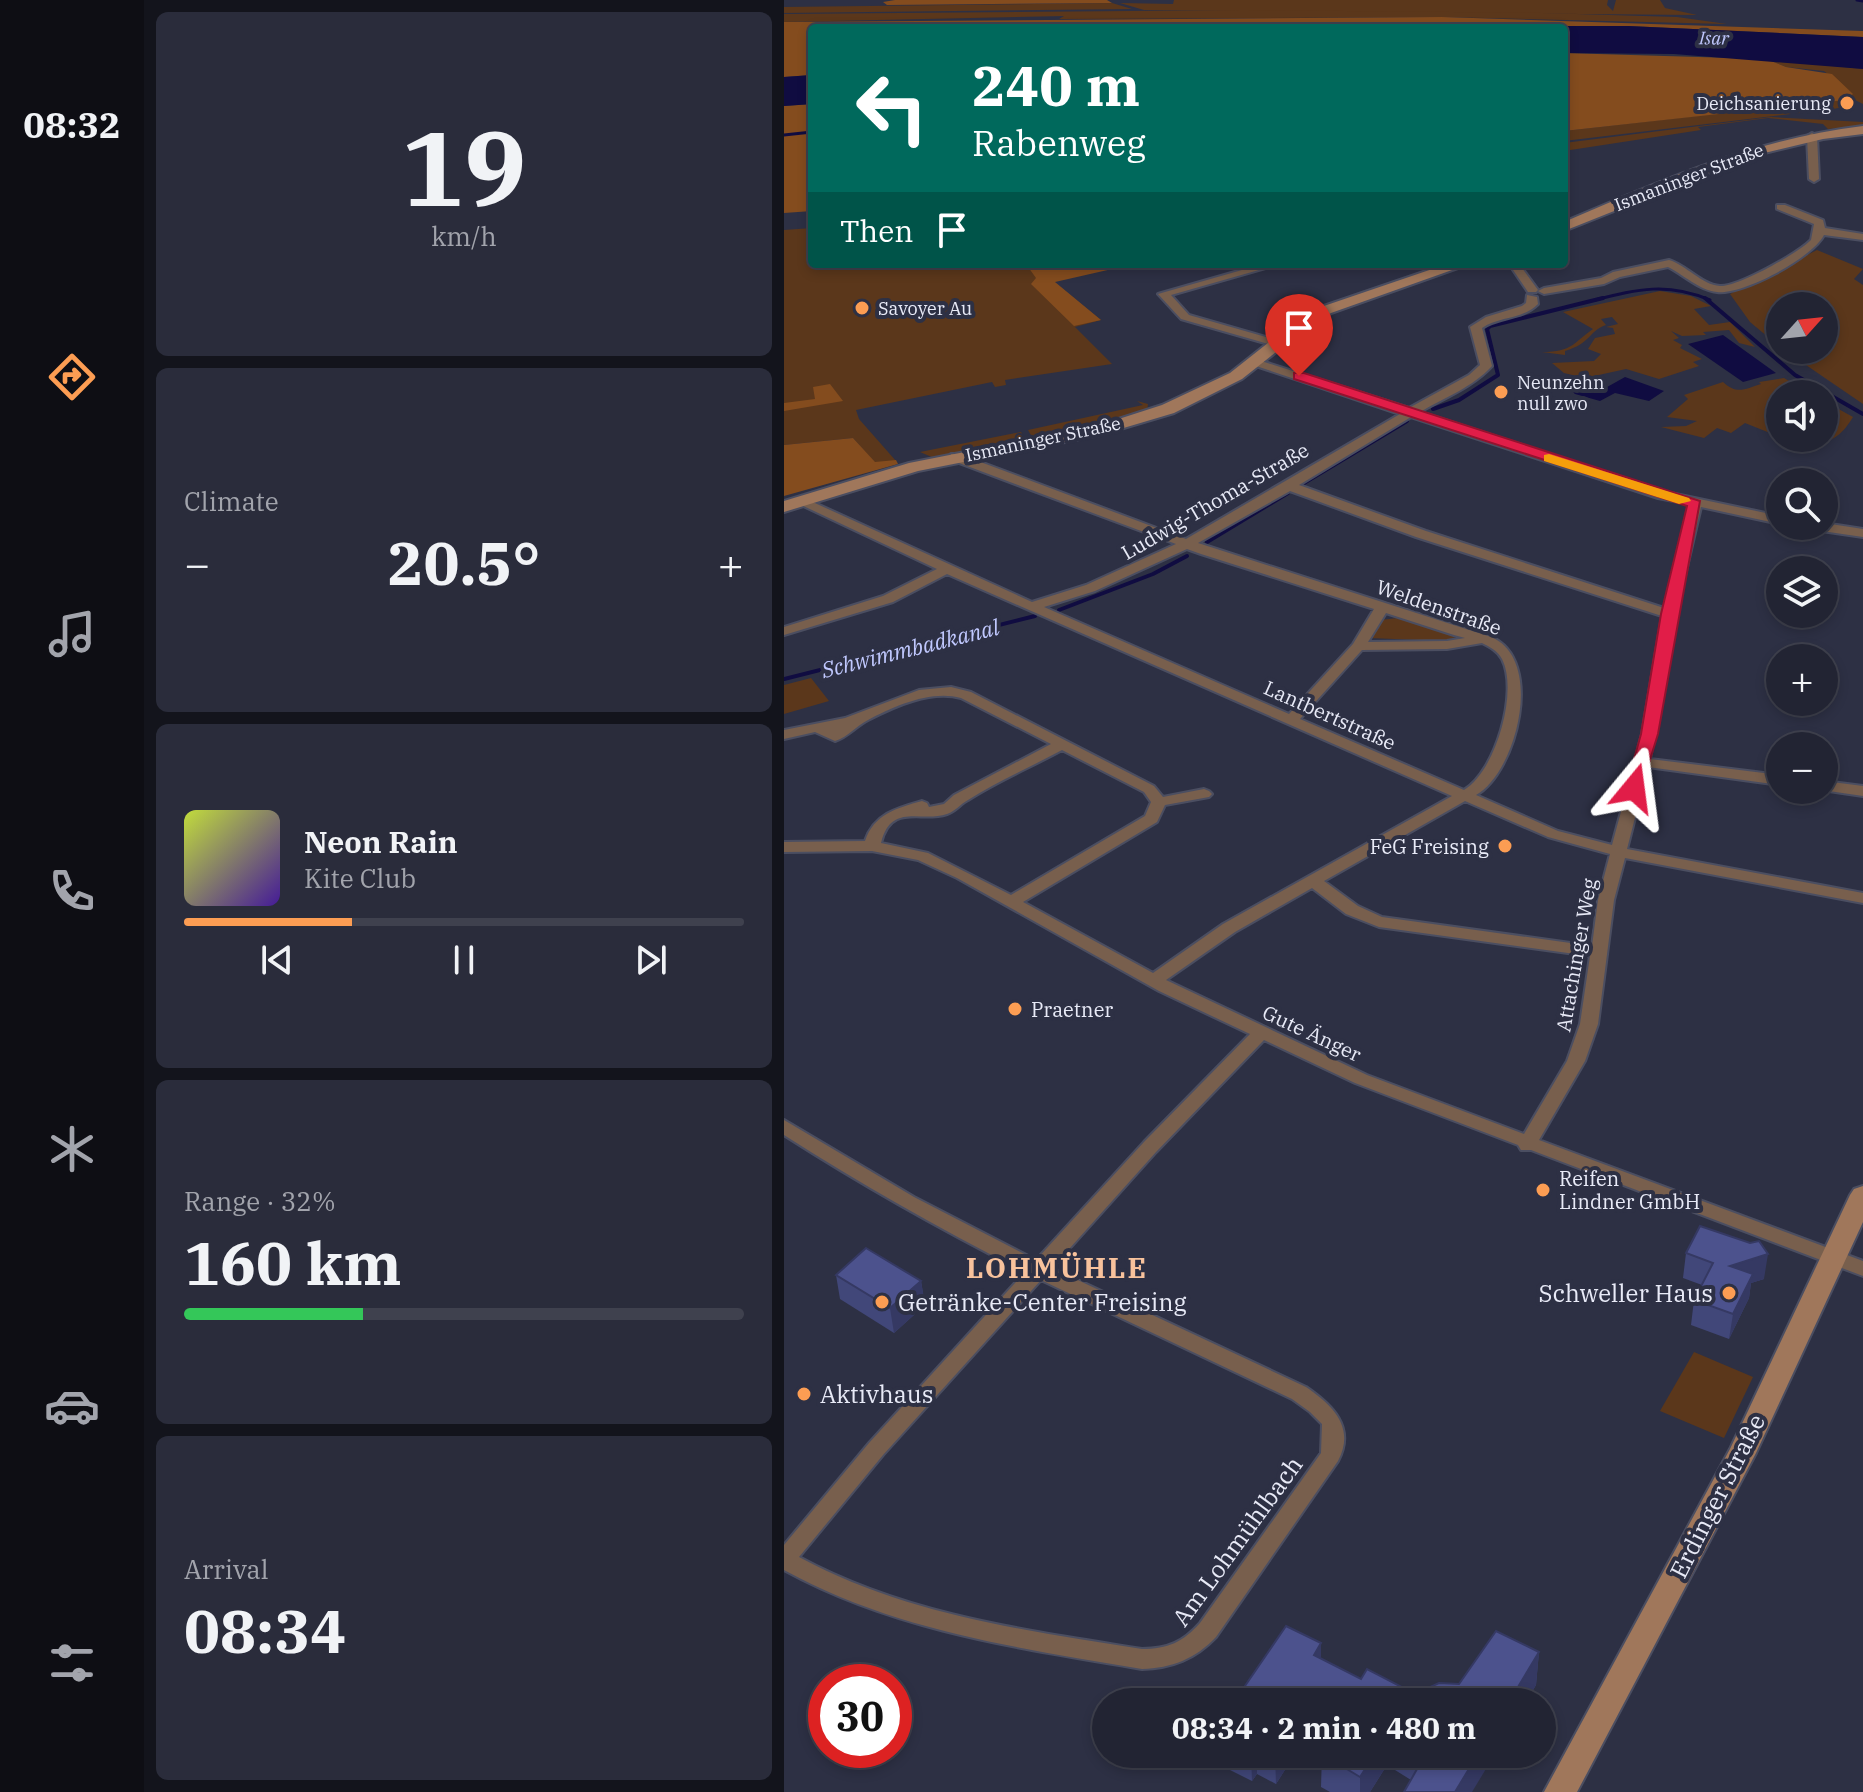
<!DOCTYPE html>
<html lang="en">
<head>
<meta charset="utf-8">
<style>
  body { margin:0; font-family:"IBM Plex Serif",serif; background:#2a2c3b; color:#f1f3f6; height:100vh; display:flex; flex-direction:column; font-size:30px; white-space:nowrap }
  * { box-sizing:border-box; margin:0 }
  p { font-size:26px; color:#a2a4ac }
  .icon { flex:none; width:44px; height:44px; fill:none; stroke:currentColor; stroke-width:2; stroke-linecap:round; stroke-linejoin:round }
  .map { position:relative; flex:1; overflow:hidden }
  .panel { display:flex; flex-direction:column; gap:12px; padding:12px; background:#13141c; width:640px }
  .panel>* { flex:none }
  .banner { position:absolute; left:24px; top:24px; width:760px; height:244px; border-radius:8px; box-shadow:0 4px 12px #0003,0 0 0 2px #3f414e; background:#00695c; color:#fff; overflow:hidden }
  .needle { width:52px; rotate:63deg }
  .controls { position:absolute; left:982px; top:292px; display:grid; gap:16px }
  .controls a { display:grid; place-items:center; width:72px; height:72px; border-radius:50%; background:#222433; box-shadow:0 4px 12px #0003,0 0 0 2px #3f414e; font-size:40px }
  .speed { position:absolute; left:24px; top:1664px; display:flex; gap:16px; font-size:40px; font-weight:700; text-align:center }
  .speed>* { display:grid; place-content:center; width:104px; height:104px; border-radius:50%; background:#222433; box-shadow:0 4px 12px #0003,0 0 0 2px #3f414e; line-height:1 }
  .speed .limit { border:12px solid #d22; background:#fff; color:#111 }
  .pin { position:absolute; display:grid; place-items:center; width:68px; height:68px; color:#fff; margin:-82px -34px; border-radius:50% 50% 50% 0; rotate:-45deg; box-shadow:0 0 8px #0007 }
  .pin .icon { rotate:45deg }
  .me { position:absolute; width:88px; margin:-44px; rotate:16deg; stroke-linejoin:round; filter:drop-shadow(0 0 6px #0008) }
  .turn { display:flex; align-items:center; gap:28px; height:168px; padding:0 32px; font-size:36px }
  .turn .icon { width:104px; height:104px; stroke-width:2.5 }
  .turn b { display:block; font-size:56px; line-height:68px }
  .then { display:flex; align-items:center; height:76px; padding:0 32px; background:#0003; gap:16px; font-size:30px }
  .big { font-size:60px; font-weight:700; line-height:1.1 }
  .panel .tile { flex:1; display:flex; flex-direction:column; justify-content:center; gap:12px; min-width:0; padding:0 28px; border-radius:12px; background:#2a2c3b }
  .panel .dial { align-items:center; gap:0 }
  .dial b { font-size:104px; line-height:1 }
  .song { display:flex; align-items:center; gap:24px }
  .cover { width:96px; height:96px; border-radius:12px; background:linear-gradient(135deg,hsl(70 70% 55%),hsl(260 70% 35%)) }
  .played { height:8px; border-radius:4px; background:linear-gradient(90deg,#fc9d53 30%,#3f414e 30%) }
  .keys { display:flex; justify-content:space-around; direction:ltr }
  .heat { display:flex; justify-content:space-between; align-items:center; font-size:44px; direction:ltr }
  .charge { height:12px; border-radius:6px; background:linear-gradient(90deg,#34c759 32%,#3f414e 0) }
  .trip { position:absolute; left:308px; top:1688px; width:464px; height:80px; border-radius:40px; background:#222433; box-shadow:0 4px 12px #0003,0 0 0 2px #3f414e; font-weight:700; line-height:80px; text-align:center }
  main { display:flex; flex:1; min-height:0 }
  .menu { display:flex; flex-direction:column; width:144px; justify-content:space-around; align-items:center; background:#0e0e14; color:#a2a4ac }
  .menu .icon { width:56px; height:56px }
  .menu .active { color:#fc9d53 }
  .menu b { font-size:36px; color:#f1f3f6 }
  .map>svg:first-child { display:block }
  .green { fill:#5b371b }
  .forest { fill:#844c1e }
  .water { fill:#100c41 }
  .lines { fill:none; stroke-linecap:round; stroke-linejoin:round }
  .stream-far1 { stroke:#100c41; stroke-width:3 }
  .stream { stroke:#100c41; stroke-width:4 }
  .street-casing { stroke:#4b4e61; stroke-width:4 }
  .secondary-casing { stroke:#4b4e61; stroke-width:4 }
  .street { fill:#785f4d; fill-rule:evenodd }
  .secondary { fill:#a0775b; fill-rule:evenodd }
  .wall { fill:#414779 }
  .shaded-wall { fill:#353963 }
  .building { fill:#4c528d; stroke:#353963; stroke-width:2 }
  .route { fill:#e11d48; stroke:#92132f; stroke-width:2 }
  .slow { fill:#f59e0b }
  .poi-dot { fill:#fc9d53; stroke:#2d3044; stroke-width:3 }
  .labels { text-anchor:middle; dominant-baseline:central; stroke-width:8; stroke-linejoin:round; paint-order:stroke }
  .far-water-label { font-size:18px; font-style:italic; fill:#c0c8fe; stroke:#2d3044 }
  .far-poi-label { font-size:18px; fill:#e8eaf7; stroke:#2d3044; text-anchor:start }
  .far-street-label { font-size:18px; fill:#e8eaf7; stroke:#2d3044 }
  .street-label { font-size:20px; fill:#e8eaf7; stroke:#2d3044 }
  .poi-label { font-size:20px; fill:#e8eaf7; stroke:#2d3044; text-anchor:start }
  .water-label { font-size:22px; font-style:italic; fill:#c0c8fe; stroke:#2d3044 }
  .near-poi-label { font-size:24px; fill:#e8eaf7; stroke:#2d3044; text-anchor:start }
  .near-street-label { font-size:24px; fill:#e8eaf7; stroke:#2d3044 }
  .district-label { font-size:28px; font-weight:bold; letter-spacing:2px; fill:#f8c29c; stroke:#2d3044 }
</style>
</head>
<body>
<main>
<nav class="menu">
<b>08:32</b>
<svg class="icon active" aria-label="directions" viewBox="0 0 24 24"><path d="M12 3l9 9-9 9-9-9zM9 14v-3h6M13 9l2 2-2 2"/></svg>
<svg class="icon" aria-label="music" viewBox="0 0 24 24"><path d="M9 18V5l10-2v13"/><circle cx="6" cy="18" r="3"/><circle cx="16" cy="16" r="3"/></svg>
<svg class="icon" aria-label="phone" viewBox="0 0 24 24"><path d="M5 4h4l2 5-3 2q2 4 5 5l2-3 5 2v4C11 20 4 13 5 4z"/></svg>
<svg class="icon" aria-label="climate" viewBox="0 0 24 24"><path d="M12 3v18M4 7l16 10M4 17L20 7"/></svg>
<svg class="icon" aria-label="car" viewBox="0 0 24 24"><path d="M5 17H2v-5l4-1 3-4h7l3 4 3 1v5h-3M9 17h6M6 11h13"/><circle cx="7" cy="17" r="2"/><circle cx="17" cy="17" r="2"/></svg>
<svg class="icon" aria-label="filters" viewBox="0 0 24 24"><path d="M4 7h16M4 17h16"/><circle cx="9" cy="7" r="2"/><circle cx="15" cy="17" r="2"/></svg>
</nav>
<section class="panel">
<div class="tile dial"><b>19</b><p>km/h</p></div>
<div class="tile"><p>Climate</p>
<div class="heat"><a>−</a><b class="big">20.5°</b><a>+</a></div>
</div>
<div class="tile">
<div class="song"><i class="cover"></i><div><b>Neon Rain</b><p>Kite Club</p></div></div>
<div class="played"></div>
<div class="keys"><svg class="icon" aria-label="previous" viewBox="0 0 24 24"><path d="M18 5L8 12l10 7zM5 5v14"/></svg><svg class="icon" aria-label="pause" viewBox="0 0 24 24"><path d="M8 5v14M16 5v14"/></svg><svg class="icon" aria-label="next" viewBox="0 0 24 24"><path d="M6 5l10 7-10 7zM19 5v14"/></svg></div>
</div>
<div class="tile"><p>Range · 32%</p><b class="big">160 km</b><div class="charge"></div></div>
<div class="tile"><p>Arrival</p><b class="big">08:34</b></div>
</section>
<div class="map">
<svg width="1079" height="1792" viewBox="0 0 1079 1792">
  <rect width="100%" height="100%" fill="#2d3044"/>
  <!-- green -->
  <g class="green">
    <polygon points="390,0 824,0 823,5 829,11 832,0 876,0 881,8 913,15 360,10 336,3 389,4"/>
    <polygon points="328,3 348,9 0,13 0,7"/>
    <polygon points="460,10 759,13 893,17 943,24 658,17 275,19 280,16 0,22 0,14"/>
    <polygon points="982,59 1079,69 1079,104 1065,97 1068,95 1040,71 1002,67"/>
    <polygon points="1062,99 1065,106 1049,109 780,141 780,131"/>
    <polygon points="987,117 1079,122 1079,126 1044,129 1039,124 984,118 914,127 917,130 780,151 780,143"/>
    <polygon points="28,228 28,264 259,264 270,282 317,320 291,327 328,364 221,380 222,385 211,387 208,382 72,410 75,419 112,461 91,463 69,438 0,445 0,230"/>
    <polygon points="1033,250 1079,269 1070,279 1079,285 1079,404 1000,350 1040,350 1040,306 996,306 996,347 966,322 946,294"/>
    <path d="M876 291 907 296 927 306 910 309 925 325 946 322 971 347 955 343 945 330 919 332 922 335 898 336 887 331 895 338 889 340 898 345 896 348 918 359 909 362 915 366 875 379 842 369 801 378 780 373 768 363 810 361 817 354 804 349 811 338 831 334 829 328 822 327 834 324 828 317 817 319 822 325C803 332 808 343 781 351V355L758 352C789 352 790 342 809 329L779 312Z"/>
    <path d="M1000 378 1027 394H996V437L961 423 947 433 933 428 920 438 877 427 902 426 913 421 883 417 904 399 900 395 939 382C953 395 961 389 977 384L975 382Z"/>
    <polygon points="353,401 364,404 363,411 249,439 244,430 359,405"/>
    <path d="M1040 401 1069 417C1050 449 1031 445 999 438H1040Z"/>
    <polygon points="237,432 242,440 150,458 136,452"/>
    <polygon points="614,618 669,633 672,637 660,641 585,638 596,620"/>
    <polygon points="27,678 45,701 0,714 0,685"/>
    <polygon points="910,1352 969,1377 940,1438 876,1411"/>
  </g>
  <!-- forest -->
  <g class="forest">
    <polygon points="111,0 323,0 328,3 103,5 99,2"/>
    <polygon points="658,17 1079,31 1079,37 844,26 28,28 28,75 0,77 0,22"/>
    <polygon points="780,53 982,59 1002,67 1048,74 1069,94 1061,100 780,131"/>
    <polygon points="28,104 28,211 0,213 0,106"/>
    <polygon points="242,264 350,264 271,282 317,320 290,326 247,284 252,278"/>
    <polygon points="46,384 59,401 0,411 0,403 31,399 29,387"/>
    <polygon points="69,438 91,462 112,460 114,464 0,496 0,445"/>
  </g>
  <!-- water -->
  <g class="water">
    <polygon points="735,26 844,26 1079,37 1079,69 890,54 780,53 780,28 653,28"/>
    <polygon points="28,75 28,104 0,106 0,77"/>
    <polygon points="939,335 992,373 959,382 904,344"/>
    <polygon points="841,377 880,391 865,401 831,393 816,401 791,394 780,384 787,382 816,391"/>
  </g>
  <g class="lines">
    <!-- stream-far1 -->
    <g class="stream-far1">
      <polyline points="1073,0 1079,1"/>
      <polyline points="0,135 28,132"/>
      <path d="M811 300C855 289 883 282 926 300"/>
    </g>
    <!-- stream -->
    <g class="stream">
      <polyline points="921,298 1011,375 1079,414"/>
      <polyline points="649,409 675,400 714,375 703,329 706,326 819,298"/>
      <polyline points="520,483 623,421"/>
      <polyline points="423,542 504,493"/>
      <polyline points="275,610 369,574 403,556"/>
      <polyline points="0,679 251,616"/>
    </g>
    <!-- street casing -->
    <g class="street-casing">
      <g id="street">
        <polygon points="1028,133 1033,136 1035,179 1030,182 1025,179 1023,136"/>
        <path d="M993 205H1001L1039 220 1041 228 1079 234V240L1040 235C1028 258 959 295 933 292 915 290 900 275 884 267L836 277 820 284 760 294 754 291 760 288 817 278 829 272 885 260C902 265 918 285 936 286 954 287 1014 253 1027 240L1030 224 993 209Z"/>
        <polygon points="479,264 496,264 387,295 405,315 496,341 496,345 488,345 397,319 374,294"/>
        <polygon points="725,264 735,264 754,290 752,292 744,292"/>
        <path d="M743 295 753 297 754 304C738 320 716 316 698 328L708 366C689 387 660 398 636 412L882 492 996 516V524L917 507 892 614 866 759 996 775V785L864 767 843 849 1079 893V903L841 858 830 900 814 1024 801 1061 755 1140 1079 1261V1276L747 1150H737L734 1145 571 1083 480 1040 372 1152 268 1268 522 1387C548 1405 572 1427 554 1461L432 1637C411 1659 388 1668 358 1669 235 1648 111 1631 0 1570V1545L85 1443 241 1272C158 1230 78 1185 0 1135V1120L130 1197 252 1260 360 1142 466 1034 375 991 173 878 134 860 88 851 0 852V842L81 841C90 814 113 808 138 801L143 803 145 807 160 804 170 795 267 744 177 698C146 690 111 706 84 720 72 726 64 737 51 741L31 732 0 739V730L61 718 135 690 167 687 187 692 370 786 379 797 420 789 425 791 428 794 425 797 381 805 373 822 239 902 369 973 439 924 668 796 163 574 109 602 0 635V627L99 596 153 569 11 502 12 499H22L248 602 302 585 392 544 167 460V454H175L402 539 616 414 466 364V360H474L625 408 685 375 696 365 686 327 702 317 738 306 742 303ZM627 417 874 498 905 504 880 608 642 531 515 485ZM506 491 632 537 878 616 858 734 828 845 774 831 692 795C733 772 761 659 707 637L414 543ZM403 549 417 554 590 609 569 644 505 714 260 607 311 591ZM602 613 670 635 681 638 663 641 584 642ZM698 643C706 647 714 651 718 659 735 692 711 772 680 790L516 719 578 650 663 649ZM278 750 360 792 367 802 361 816 227 895 144 853 97 843C107 802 137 823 163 814 172 811 176 804 184 800 213 781 247 767 278 750ZM681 801 764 837 826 854 814 900 808 946 598 917 574 906 540 881ZM528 888 562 914 595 927 806 956 796 1024 783 1061 740 1134 583 1075 382 980 451 932ZM257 1280 508 1399 526 1412 538 1424 537 1453 416 1623C399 1642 384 1649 358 1649 240 1630 122 1615 15 1557L99 1455Z"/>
        <polygon points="1040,523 1079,529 1079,537 1031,530 1025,526 1040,526"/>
        <polygon points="1040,781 1079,786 1079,796 1038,790 1040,790"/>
      </g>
    </g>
    <!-- secondary casing -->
    <g class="secondary-casing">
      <g id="secondary">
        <path d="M1079 126V134L1039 139 968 156 780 231V222C878 180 972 139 1079 126Z"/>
        <polygon points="663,264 685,264 547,313 520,330 458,379 390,413 316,435 134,471 0,512 0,501 125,463 313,426 378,405 446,373 508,324 537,307"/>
        <polygon points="1079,1186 1079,1222 972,1453 793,1792 760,1792 946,1449 1066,1195 1070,1189"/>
      </g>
    </g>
    <!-- street -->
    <use href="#street" class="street"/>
    <!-- secondary -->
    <use href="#secondary" class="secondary"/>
  </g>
  <!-- wall -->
  <g class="wall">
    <polygon points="902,1253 980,1279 967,1283 965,1298 945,1339 907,1325 910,1300 918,1285 899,1278"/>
    <polygon points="52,1275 137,1281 141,1305 110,1333 56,1299"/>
    <polygon points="755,1652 752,1685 742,1702 450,1702 537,1659 577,1679 631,1694 675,1684"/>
    <polygon points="431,1754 511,1754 492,1784 473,1774 468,1781 432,1763"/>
    <polygon points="538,1754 711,1754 627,1780 603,1765 586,1792 546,1792 537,1787"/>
  </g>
  <!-- shaded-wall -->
  <g class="shaded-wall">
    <polygon points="984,1254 980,1279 967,1283 965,1298 945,1339 949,1314 946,1266"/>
    <polygon points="137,1281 141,1305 110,1333 106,1308"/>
    <polygon points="537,1643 537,1676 530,1655"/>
    <polygon points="755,1652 752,1685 742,1702 725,1702"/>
    <polygon points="467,1754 473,1754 473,1774 468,1781"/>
    <polygon points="491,1754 511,1754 492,1784"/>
    <polygon points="591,1754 603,1754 603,1765 586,1792 576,1792 576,1777"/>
    <polygon points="694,1754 711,1754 688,1792 671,1792"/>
  </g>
  <!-- building -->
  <g class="building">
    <polygon points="916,1226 966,1243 975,1241 984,1254 946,1266 969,1274 949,1314 910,1300 929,1263 902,1253"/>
    <polygon points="82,1248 137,1281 106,1308 52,1275"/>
    <polygon points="502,1626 537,1643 530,1655 577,1679 583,1669 631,1694 655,1683 675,1684 712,1631 755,1652 725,1702 542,1702 528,1695 523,1702 450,1702"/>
    <polygon points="538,1754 591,1754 576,1777"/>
    <polygon points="639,1754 694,1754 671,1792 620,1792 641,1755"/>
  </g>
  <!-- route -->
  <polygon class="route" points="510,373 520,373 916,501 874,734 856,792 850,794 842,788 857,734 877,614 903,506 510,379"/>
  <!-- slow -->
  <polygon class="slow" points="765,454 905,498 907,501 895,504 760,461 760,455"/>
  <!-- markers -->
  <g class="poi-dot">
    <circle cx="1063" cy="103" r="8"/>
    <circle cx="78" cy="308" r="8"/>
    <circle cx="717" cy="392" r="8"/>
    <circle cx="721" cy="846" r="8"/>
    <circle cx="231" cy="1009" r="8"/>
    <circle cx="759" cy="1190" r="8"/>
    <circle cx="945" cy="1293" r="8"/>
    <circle cx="98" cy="1302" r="8"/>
    <circle cx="20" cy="1394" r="8"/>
  </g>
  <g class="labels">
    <!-- far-water labels -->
    <g class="far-water-label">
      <text transform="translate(930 38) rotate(1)">Isar</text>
    </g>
    <!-- far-poi labels -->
    <g class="far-poi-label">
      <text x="1047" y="103" text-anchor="end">Deichsanierung</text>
      <text x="94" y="308">Savoyer Au</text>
      <text x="733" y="382">Neunzehn<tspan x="733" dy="21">null zwo</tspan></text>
    </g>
    <!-- far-street labels -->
    <g class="far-street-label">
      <text transform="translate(905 177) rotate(-21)">Ismaninger Straße</text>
      <text transform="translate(259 439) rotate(-12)">Ismaninger Straße</text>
    </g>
    <!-- street labels -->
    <g class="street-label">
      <text transform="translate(431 501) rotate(-30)">Ludwig-Thoma-Straße</text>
      <text transform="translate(655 607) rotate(19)">Weldenstraße</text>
      <text transform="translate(546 715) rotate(24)">Lantbertstraße</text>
      <text transform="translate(792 955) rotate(-80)">Attachinger Weg</text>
      <text transform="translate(528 1033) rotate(25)">Gute Änger</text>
    </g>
    <!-- poi labels -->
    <g class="poi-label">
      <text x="705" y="846" text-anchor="end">FeG Freising</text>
      <text x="247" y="1009">Praetner</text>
      <text x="775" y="1178">Reifen<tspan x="775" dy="23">Lindner GmbH</tspan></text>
    </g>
    <!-- water labels -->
    <g class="water-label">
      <text transform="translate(126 648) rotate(-14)">Schwimmbadkanal</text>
    </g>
    <!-- near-poi labels -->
    <g class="near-poi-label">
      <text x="929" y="1293" text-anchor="end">Schweller Haus</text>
      <text x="114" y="1302">Getränke-Center Freising</text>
      <text x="36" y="1394">Aktivhaus</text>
    </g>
    <!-- near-street labels -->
    <g class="near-street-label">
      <text transform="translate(933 1496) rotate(-63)">Erdinger Straße</text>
      <text transform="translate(453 1541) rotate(-54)">Am Lohmühlbach</text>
    </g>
    <!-- district labels -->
    <g class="district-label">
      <text x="273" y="1267">LOHMÜHLE</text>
    </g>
  </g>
</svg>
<div class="controls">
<a><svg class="needle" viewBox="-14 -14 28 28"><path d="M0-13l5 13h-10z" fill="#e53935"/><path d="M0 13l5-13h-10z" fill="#a2a4ac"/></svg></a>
<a><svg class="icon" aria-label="sound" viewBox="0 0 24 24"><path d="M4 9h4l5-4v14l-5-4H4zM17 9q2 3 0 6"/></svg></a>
<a><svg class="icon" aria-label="search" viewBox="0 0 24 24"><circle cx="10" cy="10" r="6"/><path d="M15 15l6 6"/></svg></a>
<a><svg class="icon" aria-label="layers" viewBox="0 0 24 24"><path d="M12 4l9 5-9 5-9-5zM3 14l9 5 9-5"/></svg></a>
<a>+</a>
<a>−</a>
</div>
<div class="speed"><div class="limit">30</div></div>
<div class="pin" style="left:515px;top:376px;background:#d93025"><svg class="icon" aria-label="arrive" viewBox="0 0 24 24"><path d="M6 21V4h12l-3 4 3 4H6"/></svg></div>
<svg class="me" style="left:850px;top:788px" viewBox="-20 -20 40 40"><path d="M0-17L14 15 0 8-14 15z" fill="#e11d48" stroke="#fff" stroke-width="4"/></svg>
<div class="trip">08:34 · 2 min · 480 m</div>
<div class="banner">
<div class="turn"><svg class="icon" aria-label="left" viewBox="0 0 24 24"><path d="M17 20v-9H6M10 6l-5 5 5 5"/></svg><div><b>240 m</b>Rabenweg</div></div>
<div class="then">Then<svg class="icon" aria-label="arrive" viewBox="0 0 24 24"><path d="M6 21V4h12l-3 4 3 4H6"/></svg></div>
</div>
</div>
</main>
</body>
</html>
